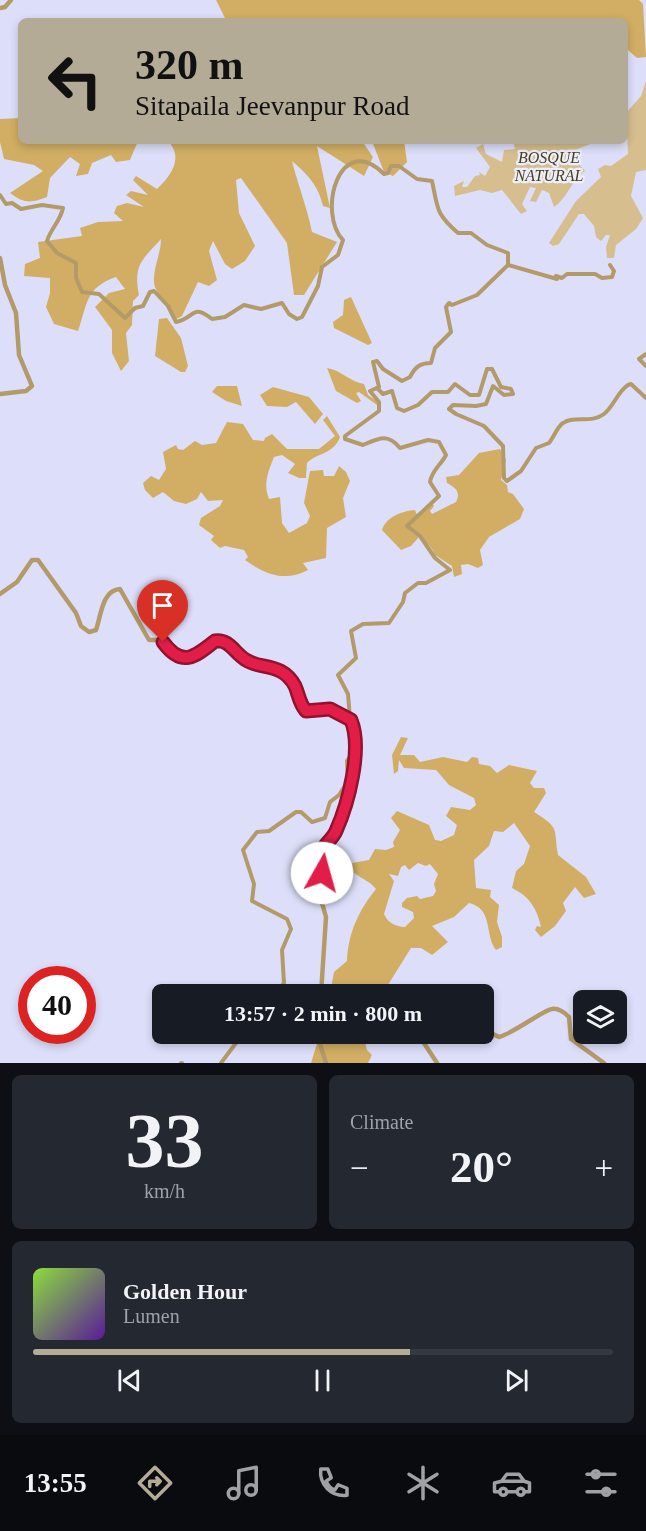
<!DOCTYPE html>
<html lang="en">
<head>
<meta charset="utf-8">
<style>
  body { margin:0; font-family:Georgia,serif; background:#242831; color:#f1f3f6; height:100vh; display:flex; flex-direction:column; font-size:22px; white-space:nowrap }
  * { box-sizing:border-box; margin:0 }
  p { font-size:20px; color:#9ea1a6 }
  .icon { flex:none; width:33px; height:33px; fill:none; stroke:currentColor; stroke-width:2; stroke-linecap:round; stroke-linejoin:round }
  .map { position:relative; height:1063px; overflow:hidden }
  .side { display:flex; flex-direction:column; gap:12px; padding:12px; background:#0d0f14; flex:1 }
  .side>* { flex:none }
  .banner { position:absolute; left:18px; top:18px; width:610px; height:126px; border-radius:9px; box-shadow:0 3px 9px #0003; background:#b4ab97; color:#111; overflow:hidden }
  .fabs { position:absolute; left:573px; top:990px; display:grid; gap:12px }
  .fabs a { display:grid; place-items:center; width:54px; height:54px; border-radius:9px; background:#171b24; box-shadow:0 3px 9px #0003; font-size:30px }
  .speed { position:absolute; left:18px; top:966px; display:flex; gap:12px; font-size:30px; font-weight:700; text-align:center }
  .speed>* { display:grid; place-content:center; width:78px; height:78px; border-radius:50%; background:#171b24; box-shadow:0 3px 9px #0003; line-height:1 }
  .speed .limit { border:9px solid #d22; background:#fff; color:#111 }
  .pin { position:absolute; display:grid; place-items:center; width:51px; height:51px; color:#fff; margin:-62px -26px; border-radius:50% 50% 50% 0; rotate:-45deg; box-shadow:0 0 6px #0007 }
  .pin .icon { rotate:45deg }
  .me { position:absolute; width:66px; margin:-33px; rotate:7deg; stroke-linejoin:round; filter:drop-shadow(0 0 4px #0008) }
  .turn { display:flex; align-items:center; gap:21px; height:126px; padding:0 18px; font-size:27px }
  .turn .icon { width:78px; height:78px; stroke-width:2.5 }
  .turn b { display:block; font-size:42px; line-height:51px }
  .big { font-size:45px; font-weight:800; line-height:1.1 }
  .side .widget { flex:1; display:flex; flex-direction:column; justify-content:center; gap:9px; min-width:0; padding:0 21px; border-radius:9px; background:#242831 }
  .side .dial { align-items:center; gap:0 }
  .dial b { font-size:78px; line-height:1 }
  .song { display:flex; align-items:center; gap:18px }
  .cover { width:72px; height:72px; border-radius:9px; background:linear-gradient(135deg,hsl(90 70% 55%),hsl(270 70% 35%)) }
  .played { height:6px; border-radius:3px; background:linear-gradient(90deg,#b4ab97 65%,#363941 65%) }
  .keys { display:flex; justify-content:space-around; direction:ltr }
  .heat { display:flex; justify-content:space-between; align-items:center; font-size:33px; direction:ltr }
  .side .tiles { flex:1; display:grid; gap:12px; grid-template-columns:1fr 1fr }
  .widget:last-child { grid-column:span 2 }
  .trip { position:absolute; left:152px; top:984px; width:342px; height:60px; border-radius:9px; background:#171b24; box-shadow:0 3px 9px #0003; font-weight:800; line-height:60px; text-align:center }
  .tab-bar { display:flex; height:96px; justify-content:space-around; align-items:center; background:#090b0e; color:#9ea1a6 }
  .tab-bar .icon { width:42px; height:42px }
  .tab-bar .current { color:#b4ab97 }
  .tab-bar b { font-size:27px; color:#f1f3f6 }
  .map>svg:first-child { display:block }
  .green { fill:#d6be8f }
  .forest { fill:#d1ae63; fill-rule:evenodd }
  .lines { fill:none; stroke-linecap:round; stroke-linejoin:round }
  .minor { stroke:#b39b69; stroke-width:4 }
  .tertiary { stroke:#b39b69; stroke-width:4.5 }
  .route-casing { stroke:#92132f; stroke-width:15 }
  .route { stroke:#e11d48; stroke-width:10 }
  .labels { text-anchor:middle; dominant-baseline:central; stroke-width:4.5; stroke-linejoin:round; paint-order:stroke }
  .park-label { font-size:16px; font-style:italic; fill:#4b3c1b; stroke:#eceefb }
</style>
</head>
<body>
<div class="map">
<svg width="646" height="1063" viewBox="0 0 646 1063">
  <rect width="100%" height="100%" fill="#dddffa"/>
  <!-- green -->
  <g class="green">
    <polygon points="646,81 646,170 636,172 631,196 643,218 636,229 616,245 614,258 607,258 606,247 610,235 606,235 601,241 596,237 594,226 584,214 579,214 559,244 553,246 549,243 576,201 601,177 598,169 605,165 611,166 628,154 626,113 641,96"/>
    <path d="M513 141H598L575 150 574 158 585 171C571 180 568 198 554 207L549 193 542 190 536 202 530 201 536 188 530 187 522 204 527 211 521 214 502 190 492 193 480 190 455 196 454 186 464 181 462 187H467L475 176 480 175 479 172 485 176 490 167 476 148 483 144 486 154 502 162 504 150 515 149Z"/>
  </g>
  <!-- forest -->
  <g class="forest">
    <polygon points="216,0 639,0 643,4 646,57 637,58 628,50 626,52 626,21 220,21 225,18"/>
    <path d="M21 118V141H138L130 160 116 162 111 155 92 163 88 174 76 176 80 164 70 157 50 178 47 197C32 203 24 204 10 193L43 171 34 165 4 159 0 142V119Z"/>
    <path d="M168 141H362L373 157 364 176 317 146 330 208 323 206C318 185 308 175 292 161 298 185 307 207 312 232L337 242 304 295H294L287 243 241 178 236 180 239 213 255 246 245 261 232 269 225 264 213 241 209 251 217 280 209 286 198 282 182 316 176 319C172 304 155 296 154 282 153 268 161 253 161 239 142 260 133 265 139 295L133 301 132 325 126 333 129 361 121 371 112 353V330L95 307 109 293 125 289 116 277C85 288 88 303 78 331L54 324 46 307 50 293V278L24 276 25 264 40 258 38 242 82 236 80 228 98 222 123 221 114 213 117 206 127 203 144 207 126 195 131 191 148 195 133 180 136 176 157 189C171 176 184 158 168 141Z"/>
    <polygon points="372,141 404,141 407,162 393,176 384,172"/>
    <polygon points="351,297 372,343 368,345 334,328 333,322 343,315 344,300"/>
    <polygon points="167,318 181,338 188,366 185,372 181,372 155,356 159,319"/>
    <path d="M327 368C341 370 350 382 364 384L368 395 378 402 377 405 359 392 356 393 361 401 357 403 336 391Z"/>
    <polygon points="217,386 237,386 242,406 226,401 212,392"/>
    <polygon points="273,387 309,397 323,414 315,424 296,402 287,407 267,406 260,395"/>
    <path d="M327 416 340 437C333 455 318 452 307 463L306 478H299L288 473 295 464 282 455 274 457C268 472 263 484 269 499L280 497 282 523 289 533 307 523 310 516 304 503 310 471 323 470 324 476H334L339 466 346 472 350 481 343 498 346 517 327 528 326 558 303 563 308 570C285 582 266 575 245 560L248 557 244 550 225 546 220 548 211 540 214 536 199 525 201 518 220 506 223 500 208 501 201 492 197 499 186 504 174 501 163 492 153 498 145 490 143 483 151 476 159 480 166 469 163 452 176 445 178 449 183 450 195 441 202 445 216 443 227 422 243 424 253 440 264 441 265 438 272 434 287 449H319L335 436 323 420Z"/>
    <path d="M500 449 506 460 501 480 507 485 508 492 513 494 524 509 520 519 489 537 480 550 483 565 478 568 468 564 461 565 462 574 454 577 452 566 435 555C431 542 415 537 409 525L432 503 434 506 430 511 432 514 456 502C461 492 456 488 447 483L446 477 459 475 479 453Z"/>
    <path d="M415 510 417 515 406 526 419 537 411 546 401 550 382 530C386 517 402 511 415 510Z"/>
    <path d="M401 737 408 738 400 755H414L420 762 443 757 467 762 472 757 478 758 479 764 490 766 497 773 509 765 537 771 530 783 534 788H544L546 793 534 812C561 829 553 828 558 855L586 877 596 894 584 898 575 887 563 903 566 911 555 926 541 937 535 930 537 926 541 927C537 908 529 896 512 888L516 871 524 864 530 846 514 823 503 832 494 831 489 846 474 860 476 888 491 890 490 897 499 905 497 922 502 937V947L496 950C484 935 494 909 469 903L454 917 432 926 448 942 432 955 421 948H411L386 988 379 994H330L334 972 347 961C348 933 359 910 376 889 369 880 359 878 351 870L352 863 369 860 375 849 386 850 394 847 393 842 400 830 391 818 397 811 429 825 435 840 441 841 454 835 457 825 446 816 451 807 470 810 476 805 474 798 449 785 436 770 404 768 399 760 398 771 394 774 392 755ZM418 863 426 866 430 864 438 874 434 884 436 891 433 896 420 899 417 896 407 898 402 903V907L413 912 414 918 405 927C396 927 387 922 384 914L394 881 389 874 398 876 401 867 405 865 409 870Z"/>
    <polygon points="320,1034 367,1034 364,1037 367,1050 372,1055 368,1063 311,1063"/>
  </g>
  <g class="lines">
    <!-- minor -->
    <g class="minor">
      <path d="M0 195 6 204 12 203 21 209 42 205 63 208C60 222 51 228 47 241L57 253 76 263V278L82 292 99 294 125 318 135 308 143 306 150 292 154 291 168 306 176 322C196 318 191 303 212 319L225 317 244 305 261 309 282 303 289 314 297 319 302 317 318 286 322 267 338 255 343 240C317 213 339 130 384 174L388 173 391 166H399L417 179 432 181C438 208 435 213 458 233H471L487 245 508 253V265"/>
      <polyline points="646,354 639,359 646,366"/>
      <path d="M377 388 383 394 392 391 397 408 404 411 418 405 432 392H448L455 384 470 395H479L487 369H492L501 387 511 389 513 394 504 395 493 386 486 404 476 406 453 405 449 409 456 414 484 426 503 446 504 478 507 481 521 471 536 448 549 443C554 437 557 427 563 423 574 415 591 424 604 414 614 406 618 391 628 385L631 384 646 398"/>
      <path d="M350 719 348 694 338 675 356 658 351 631 363 624 389 623 403 602 405 593 418 583H426L450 570 435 558 420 536 407 526 439 496 430 482C432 470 441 465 446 455L439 442 428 440 400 448C388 433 379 438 363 445L345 439V436L379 411V402L370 391 379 387 373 362 377 361 383 369 402 381 410 377C415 367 420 363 431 363L435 348 451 332 446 307 449 303 452 305 477 295 508 265 557 279 556 276 562 278 567 274H595L602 278 612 277 614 271 610 265"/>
      <polyline points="276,994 284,983 282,950 291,929 287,919 252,901 254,884 243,850 257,832 269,831 296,812 301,812 312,822 325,818 330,802 339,795 348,781 347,761 354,751"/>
      <polyline points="181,1063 182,1063"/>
      <polyline points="221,1063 236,1043 254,1034"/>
    </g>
    <!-- tertiary -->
    <g class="tertiary">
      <polyline points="0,8 5,7 11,0"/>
      <polyline points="0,258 5,285 16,313 19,355 32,386 26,391 0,394"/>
      <path d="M0 594 17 582 32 560H38L76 613 81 626 89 632 96 630C101 616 102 590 120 589L149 640H159C164 642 165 646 169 650 187 666 201 653 215 641 230 639 235 653 246 660 261 670 282 662 295 686 299 695 299 703 306 711L330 709 351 720C363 749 348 804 336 831 332 840 323 845 320 854L322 873 320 896 326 917 321 994"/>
      <path d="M483 1022 491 1033 499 1037C514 1033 545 1009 552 1009 558 1008 565 1013 569 1017L571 1039 604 1063"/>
      <polyline points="320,1034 319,1041 326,1063"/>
      <polyline points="418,1034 437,1063"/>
    </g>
  </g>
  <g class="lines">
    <!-- route casing -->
    <g class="route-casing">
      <path id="route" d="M163 642C182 668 195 657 215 641 230 639 234 653 246 660 261 670 282 662 295 686 299 695 299 703 306 711L330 709 351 720C363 749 348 804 336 831 332 840 323 845 320 854L322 873"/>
    </g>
    <!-- route -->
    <use href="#route" class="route"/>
  </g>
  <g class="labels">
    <!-- park labels -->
    <g class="park-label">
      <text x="549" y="157">BOSQUE<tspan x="549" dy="18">NATURAL</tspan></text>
    </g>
  </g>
</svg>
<div class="fabs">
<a><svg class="icon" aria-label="layers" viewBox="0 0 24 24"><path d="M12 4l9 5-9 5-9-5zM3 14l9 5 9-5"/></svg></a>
</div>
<div class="speed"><div class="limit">40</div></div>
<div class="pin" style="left:163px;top:642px;background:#d93025"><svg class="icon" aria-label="arrive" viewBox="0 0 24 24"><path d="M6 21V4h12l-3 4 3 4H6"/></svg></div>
<svg class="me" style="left:322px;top:873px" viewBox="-20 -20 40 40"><circle r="19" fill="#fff"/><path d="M0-13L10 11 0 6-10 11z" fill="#e11d48"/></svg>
<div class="trip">13:57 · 2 min · 800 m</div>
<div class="banner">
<div class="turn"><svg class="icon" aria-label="left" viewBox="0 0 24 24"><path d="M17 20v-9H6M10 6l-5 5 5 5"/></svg><div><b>320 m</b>Sitapaila Jeevanpur Road</div></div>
</div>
</div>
<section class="side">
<div class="tiles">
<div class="widget dial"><b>33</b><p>km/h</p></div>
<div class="widget"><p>Climate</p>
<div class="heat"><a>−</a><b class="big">20°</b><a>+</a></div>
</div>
<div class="widget">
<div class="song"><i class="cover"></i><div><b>Golden Hour</b><p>Lumen</p></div></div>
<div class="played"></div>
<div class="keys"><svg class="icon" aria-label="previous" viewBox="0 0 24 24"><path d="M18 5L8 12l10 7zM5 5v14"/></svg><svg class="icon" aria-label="pause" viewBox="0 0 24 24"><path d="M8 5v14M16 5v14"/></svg><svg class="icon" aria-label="next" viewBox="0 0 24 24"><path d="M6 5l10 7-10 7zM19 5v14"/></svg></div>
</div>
</div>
</section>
<nav class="tab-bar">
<b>13:55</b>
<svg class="icon current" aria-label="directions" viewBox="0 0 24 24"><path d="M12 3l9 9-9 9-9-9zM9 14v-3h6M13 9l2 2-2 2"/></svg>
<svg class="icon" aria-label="music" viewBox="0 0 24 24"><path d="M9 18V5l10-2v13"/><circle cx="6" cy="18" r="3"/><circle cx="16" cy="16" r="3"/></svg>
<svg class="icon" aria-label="phone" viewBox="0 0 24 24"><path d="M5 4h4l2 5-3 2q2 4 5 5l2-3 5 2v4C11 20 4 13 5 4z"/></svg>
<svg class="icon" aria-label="climate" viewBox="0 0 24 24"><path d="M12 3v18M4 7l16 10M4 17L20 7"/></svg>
<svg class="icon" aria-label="car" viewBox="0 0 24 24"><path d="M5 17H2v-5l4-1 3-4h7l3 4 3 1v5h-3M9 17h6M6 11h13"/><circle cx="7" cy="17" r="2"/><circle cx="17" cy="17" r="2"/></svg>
<svg class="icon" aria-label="filters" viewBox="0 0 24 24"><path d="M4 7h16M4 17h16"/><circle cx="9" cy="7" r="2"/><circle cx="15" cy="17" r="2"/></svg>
</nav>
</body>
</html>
